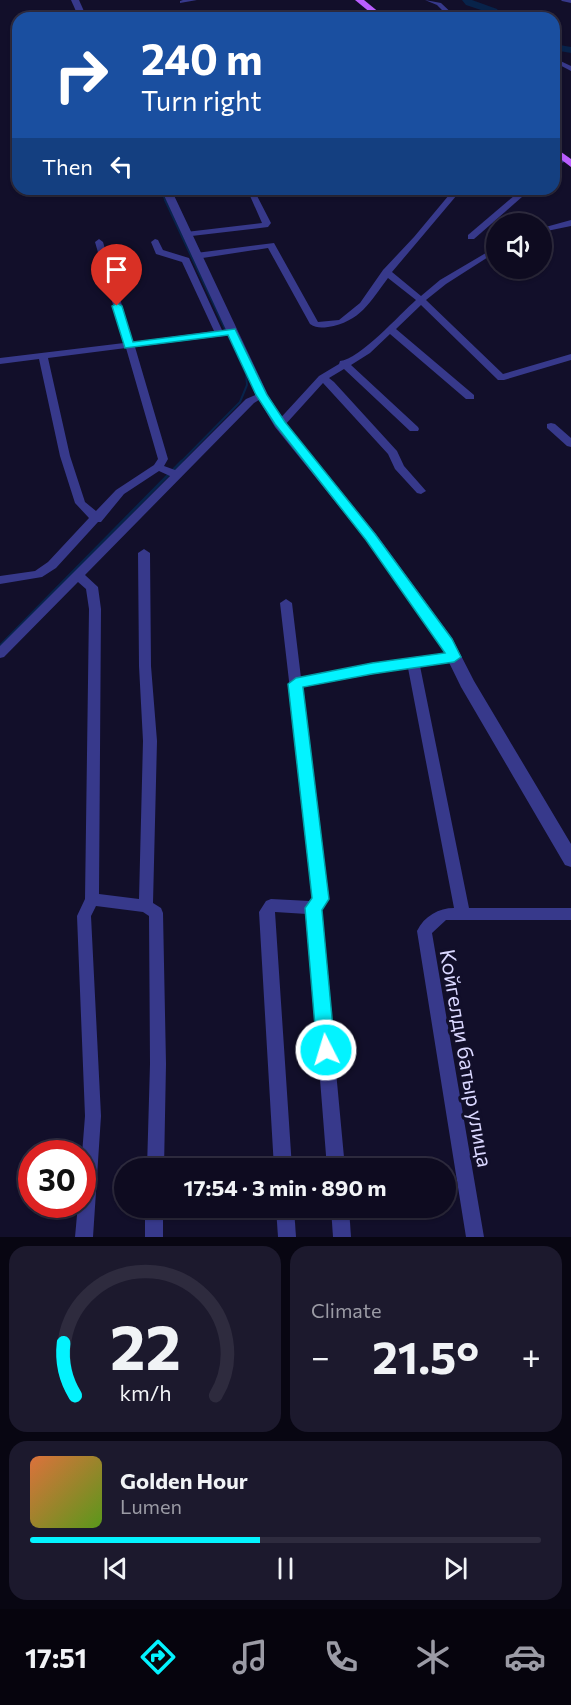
<!DOCTYPE html>
<html lang="en">
<head>
<meta charset="utf-8">
<style>
  body { margin:0; font-family:Commissioner,sans-serif; background:#1c192d; color:#f1f3f6; height:100vh; display:flex; flex-direction:column; font-size:22px; white-space:nowrap }
  * { box-sizing:border-box; margin:0 }
  p { font-size:20px; color:#9b9ba5 }
  .icon { flex:none; width:33px; height:33px; fill:none; stroke:currentColor; stroke-width:2; stroke-linecap:round; stroke-linejoin:round }
  .map { position:relative; height:1237px; overflow:hidden }
  .drawer { display:flex; flex-direction:column; gap:9px; padding:9px; background:#080612; flex:1 }
  .drawer>* { flex:none }
  .guide { position:absolute; left:12px; top:12px; width:548px; height:183px; border-radius:18px; box-shadow:0 2px 4px #0004,0 0 0 2px #2e2b3e; background:#1a4fa0; color:#fff; overflow:hidden }
  .tools { position:absolute; left:486px; top:213px; display:grid; gap:12px }
  .tools a { display:grid; place-items:center; width:66px; height:66px; border-radius:50%; background:#0e0b20; box-shadow:0 2px 4px #0004,0 0 0 2px #2e2b3e; font-size:30px }
  .speed { position:absolute; left:18px; top:1140px; display:flex; gap:12px; font-size:30px; font-weight:700; text-align:center }
  .speed>* { display:grid; place-content:center; width:78px; height:78px; border-radius:50%; background:#0e0b20; box-shadow:0 2px 4px #0004,0 0 0 2px #2e2b3e; line-height:1 }
  .speed .limit { border:9px solid #d22; background:#fff; color:#111 }
  .pin { position:absolute; display:grid; place-items:center; width:51px; height:51px; color:#fff; margin:-62px -26px; border-radius:50% 50% 50% 0; rotate:-45deg; box-shadow:0 0 6px #0007 }
  .pin .icon { rotate:45deg }
  .me { position:absolute; width:66px; margin:-33px; rotate:355deg; stroke-linejoin:round; filter:drop-shadow(0 0 4px #0008) }
  .turn { display:flex; align-items:center; gap:21px; height:126px; padding:0 30px; font-size:27px }
  .turn .icon { width:78px; height:78px; stroke-width:2.5 }
  .turn b { display:block; font-size:42px; line-height:51px }
  .then { display:flex; align-items:center; height:57px; padding:0 30px; background:#0003; gap:12px; font-size:22px }
  .big { font-size:45px; font-weight:700; line-height:1.1 }
  .drawer .card { flex:1; display:flex; flex-direction:column; justify-content:center; gap:9px; min-width:0; padding:0 21px; border-radius:18px; background:#1c192d }
  .drawer .dial { align-items:center; gap:0 }
  .dial svg { height:156px; overflow:visible; fill:none; stroke:#2e2b3e; stroke-width:7; stroke-linecap:round; text-anchor:middle }
  .dial text { fill:#f1f3f6; stroke:none }
  .song { display:flex; align-items:center; gap:18px }
  .cover { width:72px; height:72px; border-radius:9px; background:linear-gradient(135deg,hsl(20 70% 55%),hsl(90 70% 35%)) }
  .played { height:6px; border-radius:3px; background:linear-gradient(90deg,#03f3ff 45%,#2e2b3e 45%) }
  .keys { display:flex; justify-content:space-around; direction:ltr }
  .heat { display:flex; justify-content:space-between; align-items:center; font-size:33px; direction:ltr }
  .drawer .tiles { flex:1; display:grid; gap:9px; grid-template-columns:1fr 1fr }
  .card:last-child { grid-column:span 2 }
  .trip { position:absolute; left:114px; top:1158px; width:342px; height:60px; border-radius:30px; background:#0e0b20; box-shadow:0 2px 4px #0004,0 0 0 2px #2e2b3e; font-weight:700; line-height:60px; text-align:center }
  .menu { display:flex; height:96px; justify-content:space-around; align-items:center; background:#06040d; color:#9b9ba5 }
  .menu .icon { width:42px; height:42px }
  .menu .active { color:#03f3ff }
  .menu b { font-size:27px; color:#f1f3f6 }
  .map>svg:first-child { display:block }
  .lines { fill:none; stroke-linecap:round; stroke-linejoin:round }
  .stream-far2 { stroke:#08234a; stroke-width:1.5 }
  .stream-far1 { stroke:#08234a; stroke-width:2 }
  .stream { stroke:#08234a; stroke-width:3 }
  .river { fill:#08234a; fill-rule:evenodd }
  .minor { fill:#37398b; fill-rule:evenodd }
  .tertiary { fill:#37398b; fill-rule:evenodd }
  .primary { fill:#ba5eff; fill-rule:evenodd }
  .route { fill:#03f3ff; stroke:#029ea6; stroke-width:1.5 }
  .labels { text-anchor:middle; dominant-baseline:central; stroke-width:6; stroke-linejoin:round; paint-order:stroke }
  .near-street-label { font-size:21px; fill:#dad7ff; stroke:#120f2a }
</style>
</head>
<body>
<div class="map">
<svg width="571" height="1237" viewBox="0 0 571 1237">
  <rect width="100%" height="100%" fill="#120f2a"/>
  <g class="lines">
    <!-- stream-far2 -->
    <polyline class="stream-far2" points="160,189 166,202"/>
    <!-- stream-far1 -->
    <polyline class="stream-far1" points="165,200 246,374 247,385 240,402 181,462"/>
    <!-- stream -->
    <polyline class="stream" points="0,646 182,461"/>
    <!-- river -->
    <g class="river">
      <polygon points="462,0 472,0 497,9 503,18 493,18 490,13 466,5"/>
      <polygon points="554,44 571,47 571,53 554,50"/>
    </g>
    <!-- minor -->
    <g class="minor">
      <polygon points="183,0 197,0 180,3 180,1"/>
      <polygon points="425,0 441,3 457,18 450,18 437,5"/>
      <polygon points="561,0 571,0 571,3 562,1"/>
      <polygon points="554,58 571,66 571,71 554,62"/>
      <polygon points="565,157 568,157 568,161 554,165 554,161"/>
      <polygon points="247,189 254,190 271,223 268,227 183,237 183,233 186,232 262,223"/>
      <path d="M454 189H462L392 272 421 296 440 280 496 247V252L446 284 426 300 503 374 571 354V360L504 380H498L421 305 396 329 474 395V399H466L390 334 370 353 351 365 418 427 419 429 418 431H410L344 369 329 378 334 382 397 451 404 466 426 491 421 494 417 493 395 469 388 454 323 383 284 426 280 427 275 424 319 376 339 364 340 361C360 359 399 315 416 300L388 278C370 302 360 322 328 327 321 328 316 328 310 324L268 248 196 259 192 256 196 253 274 243 318 322 339 320 360 303 383 270 414 237Z"/>
      <polygon points="522,189 531,189 474,239 468,239 468,235"/>
      <polygon points="571,220 571,226 542,232 542,228"/>
      <path d="M99 239 103 242 133 342 214 331 182 262 156 254 151 242 155 239 158 240 163 250 189 258 222 330 232 329 237 332 232 335 135 347 168 459 164 466 175 470 246 399 262 392 267 395 254 403 85 575 98 587 101 609 99 894 139 899 143 741 139 666 138 553 144 549 150 553 151 666 157 741 153 903 161 908 163 913 166 1064 164 1168H147L150 1064 149 916 143 912 96 906 91 916 101 1116 93 1237H75L78 1204H82V1154L85 1116 77 916 85 899 89 609 86 589 78 582 4 657 0 658V646L170 476 159 471 124 494 101 522H98L56 568 42 577 0 584V576L35 571 48 562 89 518 75 503 60 456 39 359 0 364V358L124 343 95 242ZM126 348 158 459 154 465 116 490 96 511 85 502 70 456 48 358Z"/>
      <polygon points="551,423 555,424 571,438 571,447 567,446 547,428 547,424"/>
      <path d="M286 599 292 603 301 678 413 657 454 653 458 654 460 657 458 660 420 666 469 908H571V920H446L432 933 484 1237H466L417 931C424 916 439 908 454 908L408 668 302 687 328 899 321 910 345 1168H327L307 914 275 912 292 1168H274L259 912 266 901 271 899 310 901 314 897 280 603Z"/>
      <rect x="145" y="1208" width="18" height="29"/>
      <polygon points="276,1208 294,1208 296,1237 278,1237"/>
      <polygon points="331,1208 349,1208 351,1237 333,1237"/>
    </g>
    <!-- tertiary -->
    <g class="tertiary">
      <polygon points="71,0 79,0 87,18 79,18"/>
      <polygon points="161,189 171,189 268,395 285,422 376,534 452,638 474,681 571,844 571,867 565,865 461,687 440,644 366,540 275,427 256,395"/>
    </g>
    <!-- primary -->
    <g class="primary">
      <polygon points="355,0 364,0 386,18 377,18"/>
      <polygon points="554,147 571,159 571,167 554,154"/>
    </g>
  </g>
  <!-- route -->
  <polygon class="route" points="117,303 122,306 133,342 235,329 267,395 285,422 375,534 452,639 461,657 454,662 372,674 303,687 329,899 322,910 335,1050 333,1056 326,1059 320,1056 317,1050 305,908 312,898 288,684 296,678 372,663 445,653 366,540 275,424 256,395 228,335 125,348 112,306"/>
  <g class="labels">
    <!-- near-street labels -->
    <g class="near-street-label">
      <text transform="translate(467 1058) rotate(80)">Койгелди батыр улица</text>
    </g>
  </g>
</svg>
<div class="tools">
<a><svg class="icon" aria-label="sound" viewBox="0 0 24 24"><path d="M4 9h4l5-4v14l-5-4H4zM17 9q2 3 0 6"/></svg></a>
</div>
<div class="speed"><div class="limit">30</div></div>
<div class="pin" style="left:117px;top:306px;background:#d93025"><svg class="icon" aria-label="arrive" viewBox="0 0 24 24"><path d="M6 21V4h12l-3 4 3 4H6"/></svg></div>
<svg class="me" style="left:326px;top:1050px" viewBox="-20 -20 40 40"><circle r="17" fill="#03f3ff" stroke="#fff" stroke-width="3"/><path d="M0-11L8 9 0 5-8 9z" fill="#fff"/></svg>
<div class="trip">17:54 · 3 min · 890 m</div>
<div class="guide">
<div class="turn"><svg class="icon" aria-label="right" viewBox="0 0 24 24"><path d="M7 20v-9h11M14 6l5 5-5 5"/></svg><div><b>240 m</b>Turn right</div></div>
<div class="then">Then<svg class="icon" aria-label="left" viewBox="0 0 24 24"><path d="M17 20v-9H6M10 6l-5 5 5 5"/></svg></div>
</div>
</div>
<section class="drawer">
<div class="tiles">
<div class="card dial"><svg viewBox="0 0 100 80">
<path d="M14 69A42 42 0 1 1 86 69"/>
<path d="M14 69A42 42 0 0 1 8 42" stroke="#03f3ff"/>
<text x="50" y="56" font-size="32" font-weight="700">22</text>
<text x="50" y="72" font-size="11">km/h</text>
</svg></div>
<div class="card"><p>Climate</p>
<div class="heat"><a>−</a><b class="big">21.5°</b><a>+</a></div>
</div>
<div class="card">
<div class="song"><i class="cover"></i><div><b>Golden Hour</b><p>Lumen</p></div></div>
<div class="played"></div>
<div class="keys"><svg class="icon" aria-label="previous" viewBox="0 0 24 24"><path d="M18 5L8 12l10 7zM5 5v14"/></svg><svg class="icon" aria-label="pause" viewBox="0 0 24 24"><path d="M8 5v14M16 5v14"/></svg><svg class="icon" aria-label="next" viewBox="0 0 24 24"><path d="M6 5l10 7-10 7zM19 5v14"/></svg></div>
</div>
</div>
</section>
<nav class="menu">
<b>17:51</b>
<svg class="icon active" aria-label="directions" viewBox="0 0 24 24"><path d="M12 3l9 9-9 9-9-9zM9 14v-3h6M13 9l2 2-2 2"/></svg>
<svg class="icon" aria-label="music" viewBox="0 0 24 24"><path d="M9 18V5l10-2v13"/><circle cx="6" cy="18" r="3"/><circle cx="16" cy="16" r="3"/></svg>
<svg class="icon" aria-label="phone" viewBox="0 0 24 24"><path d="M5 4h4l2 5-3 2q2 4 5 5l2-3 5 2v4C11 20 4 13 5 4z"/></svg>
<svg class="icon" aria-label="climate" viewBox="0 0 24 24"><path d="M12 3v18M4 7l16 10M4 17L20 7"/></svg>
<svg class="icon" aria-label="car" viewBox="0 0 24 24"><path d="M5 17H2v-5l4-1 3-4h7l3 4 3 1v5h-3M9 17h6M6 11h13"/><circle cx="7" cy="17" r="2"/><circle cx="17" cy="17" r="2"/></svg>
</nav>
</body>
</html>
